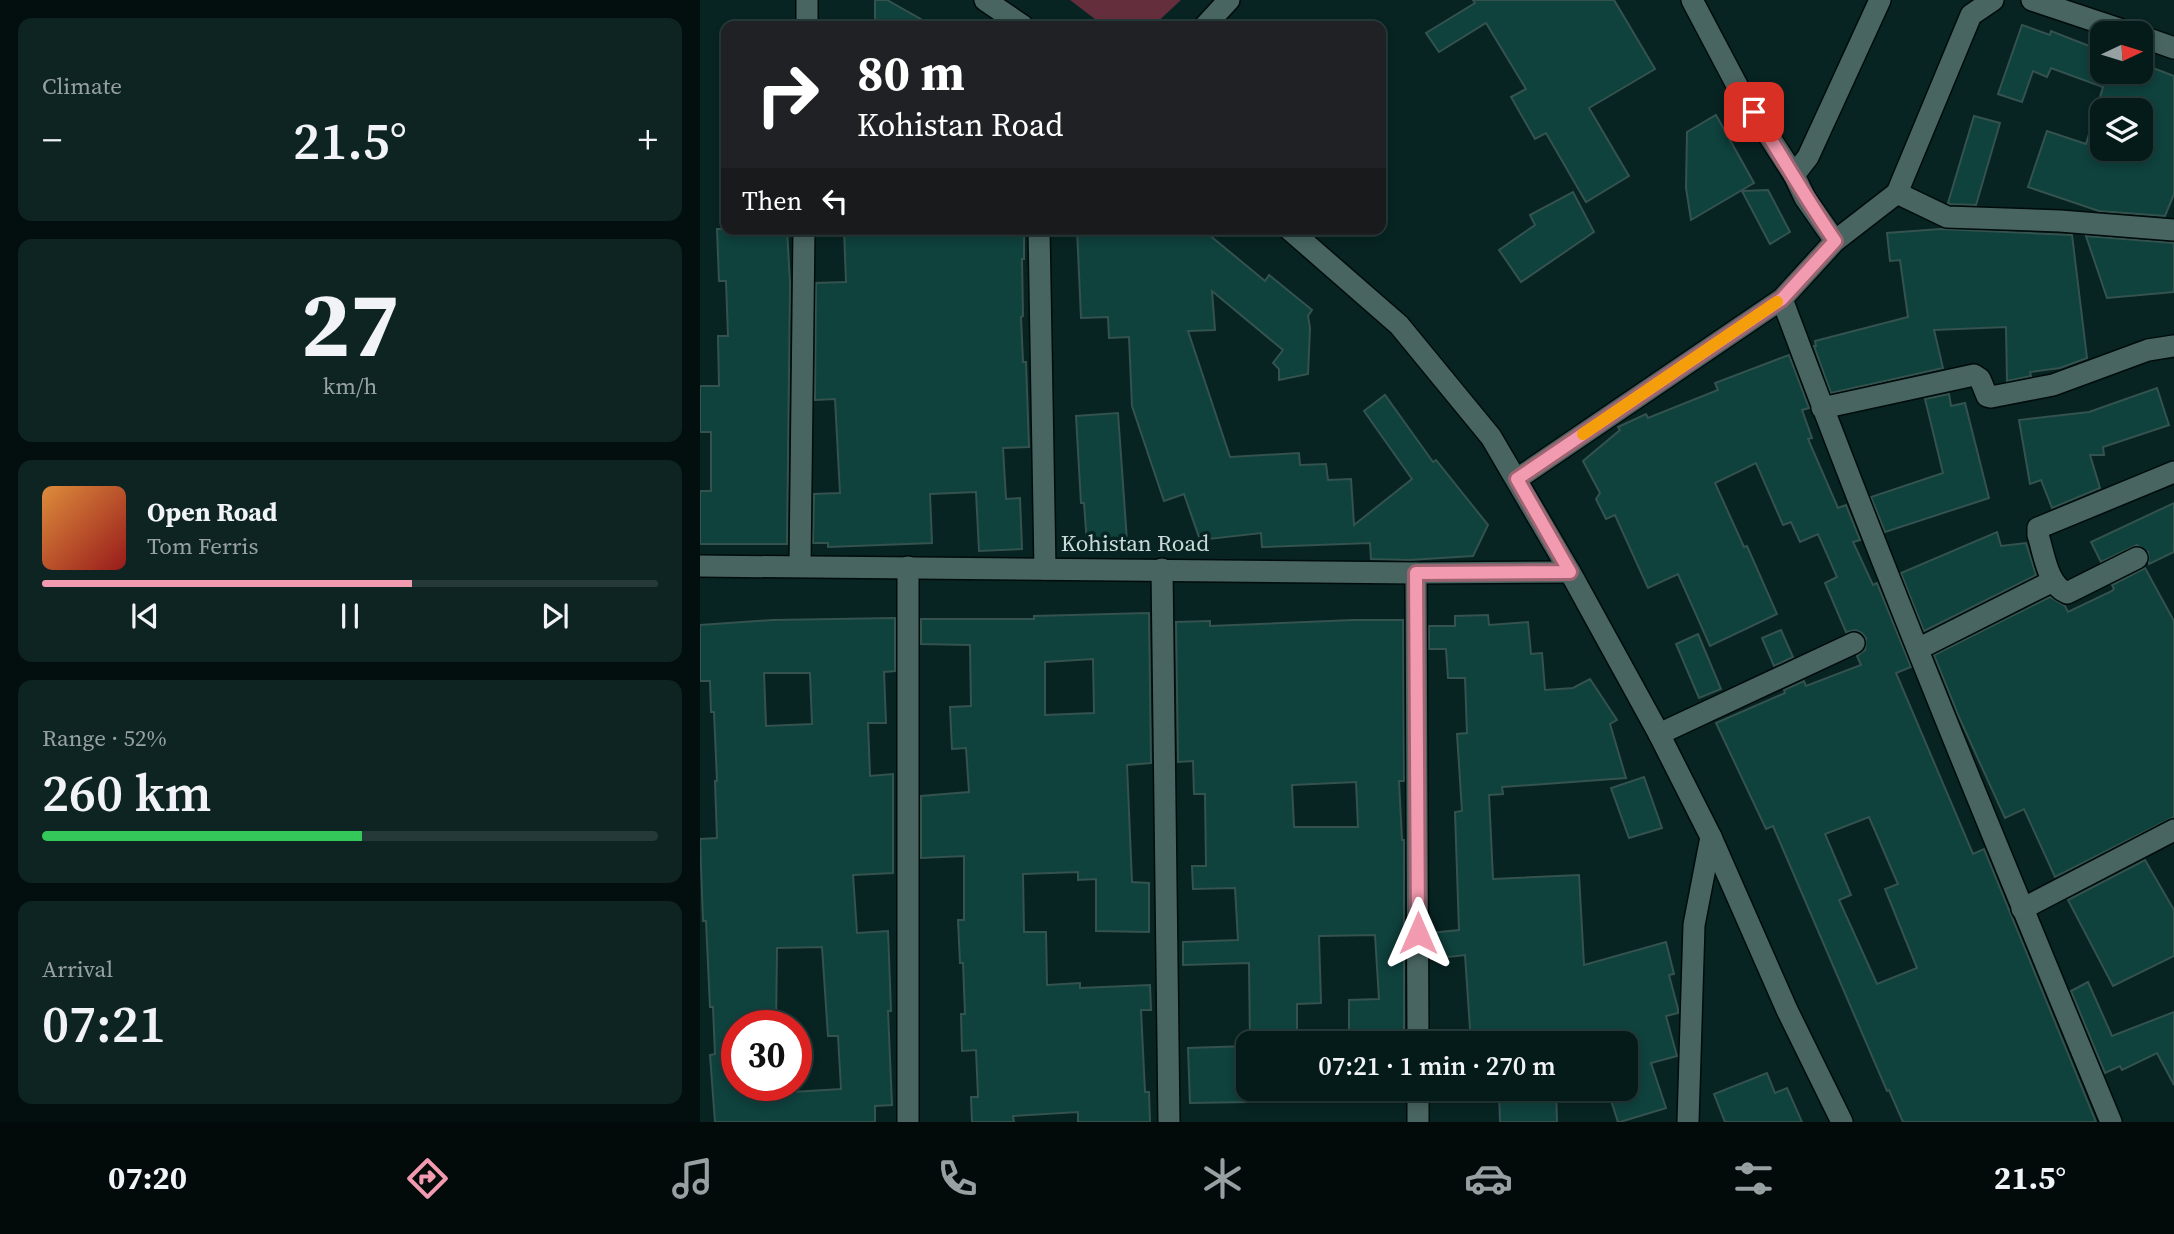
<!DOCTYPE html>
<html lang="en">
<head>
<meta charset="utf-8">
<style>
  body { margin:0; font-family:"Source Serif 4",serif; background:#0e2423; color:#f1f3f6; height:100vh; display:flex; flex-direction:column; font-size:26px; white-space:nowrap }
  * { box-sizing:border-box; margin:0 }
  p { font-size:23px; color:#97a1a2 }
  .icon { flex:none; width:38px; height:38px; fill:none; stroke:currentColor; stroke-width:2; stroke-linecap:round; stroke-linejoin:round }
  .map { position:relative; flex:1; overflow:hidden }
  .side { display:flex; flex-direction:column; gap:18px; padding:18px; background:#030f0e; width:700px }
  .side>* { flex:none }
  .banner { position:absolute; left:21px; top:21px; width:665px; height:214px; border-radius:14px; box-shadow:0 4px 10px #0003,0 0 0 2px #263939; background:#202124; color:#fff; overflow:hidden }
  .needle { width:46px; rotate:86deg }
  .fabs { position:absolute; left:1390px; top:21px; display:grid; gap:14px }
  .fabs a { display:grid; place-items:center; width:63px; height:63px; border-radius:14px; background:#051b1a; box-shadow:0 4px 10px #0003,0 0 0 2px #263939; font-size:35px }
  .speed { position:absolute; left:21px; top:1010px; display:flex; gap:14px; font-size:35px; font-weight:700; text-align:center }
  .speed>* { display:grid; place-content:center; width:91px; height:91px; border-radius:50%; background:#051b1a; box-shadow:0 4px 10px #0003,0 0 0 2px #263939; line-height:1 }
  .speed .limit { border:10px solid #d22; background:#fff; color:#111 }
  .pin { position:absolute; display:grid; place-items:center; width:60px; height:60px; color:#fff; margin:-30px; border-radius:14px; box-shadow:0 4px 10px #0006 }
  .me { position:absolute; width:77px; margin:-38px; rotate:0deg; stroke-linejoin:round; filter:drop-shadow(0 0 5px #0008) }
  .turn { display:flex; align-items:center; gap:24px; height:147px; padding:0 21px; font-size:32px }
  .turn .icon { width:91px; height:91px; stroke-width:2.5 }
  .turn b { display:block; font-size:49px; line-height:60px }
  .then { display:flex; align-items:center; height:66px; padding:0 21px; background:#0003; gap:14px; font-size:26px }
  .big { font-size:52px; font-weight:600; line-height:1.1 }
  .side .tile { flex:1; display:flex; flex-direction:column; justify-content:center; gap:10px; min-width:0; padding:0 24px; border-radius:14px; background:#0e2423 }
  .side .dial { align-items:center; gap:0 }
  .dial b { font-size:91px; line-height:1 }
  .song { display:flex; align-items:center; gap:21px }
  .cover { width:84px; height:84px; border-radius:10px; background:linear-gradient(135deg,hsl(30 70% 55%),hsl(0 70% 35%)) }
  .played { height:7px; border-radius:4px; background:linear-gradient(90deg,#f29aaf 60%,#263939 60%) }
  .keys { display:flex; justify-content:space-around; direction:ltr }
  .heat { display:flex; justify-content:space-between; align-items:center; font-size:38px; direction:ltr }
  .charge { height:10px; border-radius:5px; background:linear-gradient(90deg,#34c759 52%,#263939 0) }
  .trip { position:absolute; left:536px; top:1031px; width:402px; height:70px; border-radius:14px; background:#051b1a; box-shadow:0 4px 10px #0003,0 0 0 2px #263939; font-weight:600; line-height:70px; text-align:center }
  .tabs { display:flex; height:112px; justify-content:space-around; align-items:center; background:#020b0a; color:#97a1a2 }
  .tabs .icon { width:49px; height:49px }
  .tabs .active { color:#f29aaf }
  .tabs b { font-size:32px; color:#f1f3f6 }
  main { display:flex; flex:1; min-height:0 }
  .map>svg:first-child { display:block }
  .green { fill:#642e3d }
  .building { fill:#0f413d; stroke:#34524e; stroke-width:2; fill-rule:evenodd }
  .lines { fill:none; stroke-linecap:round; stroke-linejoin:round }
  .street-casing { stroke:#000c0b; stroke-width:24 }
  .secondary-casing { stroke:#000c0b; stroke-width:24 }
  .street { stroke:#486562; stroke-width:21 }
  .secondary { stroke:#486562; stroke-width:21 }
  .route-casing { stroke:#9d6472; stroke-width:18 }
  .route { stroke:#f29aaf; stroke-width:12 }
  .slow { stroke:#f59e0b; stroke-width:12 }
  .labels { text-anchor:middle; dominant-baseline:central; stroke-width:7; stroke-linejoin:round; paint-order:stroke }
  .street-label { font-size:23px; fill:#cadad8; stroke:#072422 }
</style>
</head>
<body>
<main>
<section class="side">
<div class="tile"><p>Climate</p>
<div class="heat"><a>−</a><b class="big">21.5°</b><a>+</a></div>
</div>
<div class="tile dial"><b>27</b><p>km/h</p></div>
<div class="tile">
<div class="song"><i class="cover"></i><div><b>Open Road</b><p>Tom Ferris</p></div></div>
<div class="played"></div>
<div class="keys"><svg class="icon" aria-label="previous" viewBox="0 0 24 24"><path d="M18 5L8 12l10 7zM5 5v14"/></svg><svg class="icon" aria-label="pause" viewBox="0 0 24 24"><path d="M8 5v14M16 5v14"/></svg><svg class="icon" aria-label="next" viewBox="0 0 24 24"><path d="M6 5l10 7-10 7zM19 5v14"/></svg></div>
</div>
<div class="tile"><p>Range · 52%</p><b class="big">260 km</b><div class="charge"></div></div>
<div class="tile"><p>Arrival</p><b class="big">07:21</b></div>
</section>
<div class="map">
<svg width="1474" height="1122" viewBox="0 0 1474 1122">
  <rect width="100%" height="100%" fill="#072422"/>
  <!-- green -->
  <polygon class="green" points="370,0 481,0 453,26 404,26"/>
  <!-- building -->
  <g class="building">
    <polygon points="175,0 187,0 233,26 181,26 175,18"/>
    <polygon points="773,0 914,0 955,69 889,108 929,176 886,202 846,133 835,139 811,97 826,89 786,23 739,52 726,33 775,3"/>
    <path d="M1322 25 1350 35 1351 31 1402 51V72H1440V63L1474 76V194L1465 216 1399 211 1328 187 1347 131 1386 144 1403 87 1351 68 1347 77 1333 71 1322 102 1298 94ZM1402 110H1440V149H1402Z"/>
    <polygon points="1016,115 1054,183 991,220 986,188 987,132"/>
    <polygon points="1274,116 1300,123 1276,205 1250,204 1248,203"/>
    <polygon points="1068,190 1090,232 1070,244 1042,191"/>
    <polygon points="873,192 894,232 821,282 799,250 835,225 830,215"/>
    <polygon points="17,229 87,229 90,283 87,544 0,544 0,491 11,491 11,432 0,432 0,386 19,386 18,336 28,336 26,281 19,281"/>
    <polygon points="144,229 324,229 324,259 322,259 323,316 321,317 323,362 326,362 329,447 303,448 306,499 320,498 322,549 279,551 276,492 230,494 232,543 128,547 128,543 113,543 114,494 140,493 135,399 115,400 116,283 146,282"/>
    <polygon points="377,229 502,229 565,281 569,275 612,310 608,316 610,328 608,374 579,380 579,369 573,363 583,350 512,291 515,330 488,331 530,457 599,453 600,465 626,464 628,480 651,479 654,525 712,479 664,411 685,395 733,462 736,460 788,525 773,556 709,560 671,559 670,543 562,547 561,533 500,540 484,494 464,501 432,406 429,337 409,338 408,317 381,318"/>
    <polygon points="1241,229 1372,235 1387,358 1360,368 1330,372 1331,376 1307,381 1306,327 1234,330 1243,368 1131,393 1114,346 1116,346 1115,341 1208,317 1200,260 1190,261 1187,233"/>
    <polygon points="1386,236 1474,243 1474,292 1407,298"/>
    <path d="M1089 355 1109 408 1102 410 1112 438 1108 439 1138 508 1146 505 1160 540 1153 542 1173 585 1177 583 1211 667 1196 673 1273 854 1284 849 1396 1122H1203L1189 1090 1187 1091 1073 826 1066 829 1016 723 1085 693 1084 690 1104 681 1106 686 1161 665 1157 656 1165 650 1166 638 1162 633 1156 630 1146 632 1125 583 1137 577 1118 534 1100 542 1091 522 1083 525 1056 463 1015 483 1044 547 1047 546 1077 614 1010 646 978 574 948 588 915 515 906 519 896 499 900 493 883 461 920 430 918 427 946 414 948 418 1018 390 1015 383ZM1169 817 1198 884 1185 889 1217 968 1177 984 1139 900 1151 895 1125 834Z"/>
    <polygon points="1457,388 1469,425 1403,447 1404,455 1390,455 1400,488 1352,508 1341,480 1330,484 1319,420 1389,412"/>
    <polygon points="1249,394 1251,406 1265,403 1289,498 1185,532 1171,497 1243,473 1225,399"/>
    <polygon points="418,413 427,541 387,544 384,503 381,503 376,416"/>
    <polygon points="1474,503 1474,552 1449,564 1448,552 1437,545 1401,562 1391,542"/>
    <polygon points="1297,532 1301,546 1326,543 1336,575 1224,631 1201,573"/>
    <polygon points="1445,568 1474,621 1474,817 1355,877 1324,809 1305,818 1259,717 1234,655 1350,597 1365,606 1368,612 1412,591 1414,589 1412,585"/>
    <path d="M449 613 451 763 427 765 432 882 449 883V932L396 931V879L378 880V872L323 874 324 932H346L347 985 380 983V988L450 985 451 1010H441L445 1092H449L450 1122H378V1112L313 1116 314 1122H272L271 1097H278L276 1050 262 1051 261 1014H265L263 963H260L258 920H264V856L221 858V796L269 792 266 748 252 749 250 707 271 706 270 645 221 644V619H334V616ZM393 659 394 713 345 715V662Z"/>
    <polygon points="788,615 789,625 828,622 831,654 842,653 845,690 873,688 890,679 917,720 910,724 926,778 802,787 803,794 789,795 793,879 879,875 884,965 966,942 974,974 969,975 978,1009 978,1013 966,1016 977,1056 951,1063 966,1108 920,1122 918,1122 907,1088 926,1088 926,1043 771,1043 765,955 731,959 731,933 759,930 755,812 762,811 757,734 767,733 765,678 748,678 746,649 729,649 729,626 755,626 755,616"/>
    <path d="M195 618V671L184 672 186 723H168L170 776 193 774V873L153 875 157 933 188 931 191 1011H188L192 1105 175 1106V1122H15L10 1055 15 1054 13 1007H10L6 921H3L0 839 17 838 15 781H17L14 712H11L10 681H0V625L73 620ZM64 673H110L112 724 66 726ZM122 947 128 1036H138L141 1089 92 1092V1085H37V1026H76L77 948Z"/>
    <path d="M653 620H703L704 781H699L702 840H704V1037L649 1038V1000L679 999 675 935 619 936 621 1003 597 1004V1043H550L549 963 483 965V942L538 940 535 888 493 889 492 866H506L505 794H494L493 761 478 762 476 622 510 621V626ZM656 782 658 827H594L592 785Z"/>
    <polygon points="1081,630 1093,657 1074,666 1062,638"/>
    <polygon points="998,634 1021,689 999,698 976,644"/>
    <polygon points="944,777 962,828 929,838 911,788"/>
    <polygon points="1445,860 1474,910 1474,956 1413,986 1368,900"/>
    <polygon points="1388,982 1412,1036 1474,1012 1474,1085 1457,1053 1422,1070 1420,1066 1405,1073 1371,991"/>
    <polygon points="548,1046 548,1102 490,1103 488,1048"/>
    <polygon points="1067,1073 1075,1093 1087,1088 1102,1122 1025,1122 1014,1094"/>
    <polygon points="799,1088 856,1088 857,1122 800,1122"/>
  </g>
  <g class="lines">
    <!-- street casing -->
    <g class="street-casing">
      <g id="street">
        <polyline points="992,0 1040,91 1094,175"/>
        <polyline points="1332,0 1431,33"/>
        <polyline points="107,26 107,0"/>
        <polyline points="505,26 529,0"/>
        <polyline points="1440,36 1474,48"/>
        <polyline points="1197,193 1247,217 1360,221 1474,230"/>
        <polyline points="339,229 345,569"/>
        <polyline points="1135,241 1105,198 1094,175 1108,157 1180,0"/>
        <path d="M1082 299C1185 576 1298 849 1411 1122"/>
        <polyline points="1122,408 1274,375 1280,379 1287,396 1291,397 1353,385 1448,350 1474,346"/>
        <polyline points="817,479 1082,299 1135,241 1197,193 1271,15 1293,0"/>
        <path d="M1437 558 1367 593C1347 585 1344 553 1338 535V528L1474 472"/>
        <polyline points="0,566 716,573 870,572"/>
        <polyline points="100,566 104,229"/>
        <polyline points="208,567 208,1122"/>
        <polyline points="462,569 469,1122"/>
        <polyline points="716,573 718,1043"/>
        <polyline points="1218,649 1353,581"/>
        <polyline points="959,734 1154,643"/>
        <polyline points="1322,909 1474,830"/>
        <polyline points="718,1088 718,1122"/>
        <polyline points="988,1122 994,925 1011,837"/>
      </g>
    </g>
    <!-- secondary casing -->
    <g class="secondary-casing">
      <g id="secondary">
        <polyline points="285,0 323,26"/>
        <polyline points="589,229 699,325 791,437 870,572 959,734 1011,837 1087,1010 1142,1122"/>
      </g>
    </g>
    <!-- street -->
    <use href="#street" class="street"/>
    <!-- secondary -->
    <use href="#secondary" class="secondary"/>
  </g>
  <g class="lines">
    <!-- route casing -->
    <g class="route-casing">
      <path id="route" d="M718 933 716 573 870 572 817 479 1082 299 1135 241C1106 199 1081 155 1054 112"/>
    </g>
    <!-- route -->
    <use href="#route" class="route"/>
    <!-- slow -->
    <polyline class="slow" points="883,434 1077,302"/>
  </g>
  <g class="labels">
    <!-- street labels -->
    <g class="street-label">
      <text x="435" y="543">Kohistan Road</text>
    </g>
  </g>
</svg>
<div class="fabs">
<a><svg class="needle" viewBox="-14 -14 28 28"><path d="M0-13l5 13h-10z" fill="#e53935"/><path d="M0 13l5-13h-10z" fill="#97a1a2"/></svg></a>
<a><svg class="icon" aria-label="layers" viewBox="0 0 24 24"><path d="M12 4l9 5-9 5-9-5zM3 14l9 5 9-5"/></svg></a>
</div>
<div class="speed"><div class="limit">30</div></div>
<div class="pin" style="left:1054px;top:112px;background:#d93025"><svg class="icon" aria-label="arrive" viewBox="0 0 24 24"><path d="M6 21V4h12l-3 4 3 4H6"/></svg></div>
<svg class="me" style="left:718px;top:933px" viewBox="-20 -20 40 40"><path d="M0-17L14 15 0 8-14 15z" fill="#f29aaf" stroke="#fff" stroke-width="4"/></svg>
<div class="trip">07:21 · 1 min · 270 m</div>
<div class="banner">
<div class="turn"><svg class="icon" aria-label="right" viewBox="0 0 24 24"><path d="M7 20v-9h11M14 6l5 5-5 5"/></svg><div><b>80 m</b>Kohistan Road</div></div>
<div class="then">Then<svg class="icon" aria-label="left" viewBox="0 0 24 24"><path d="M17 20v-9H6M10 6l-5 5 5 5"/></svg></div>
</div>
</div>
</main>
<nav class="tabs">
<b>07:20</b>
<svg class="icon active" aria-label="directions" viewBox="0 0 24 24"><path d="M12 3l9 9-9 9-9-9zM9 14v-3h6M13 9l2 2-2 2"/></svg>
<svg class="icon" aria-label="music" viewBox="0 0 24 24"><path d="M9 18V5l10-2v13"/><circle cx="6" cy="18" r="3"/><circle cx="16" cy="16" r="3"/></svg>
<svg class="icon" aria-label="phone" viewBox="0 0 24 24"><path d="M5 4h4l2 5-3 2q2 4 5 5l2-3 5 2v4C11 20 4 13 5 4z"/></svg>
<svg class="icon" aria-label="climate" viewBox="0 0 24 24"><path d="M12 3v18M4 7l16 10M4 17L20 7"/></svg>
<svg class="icon" aria-label="car" viewBox="0 0 24 24"><path d="M5 17H2v-5l4-1 3-4h7l3 4 3 1v5h-3M9 17h6M6 11h13"/><circle cx="7" cy="17" r="2"/><circle cx="17" cy="17" r="2"/></svg>
<svg class="icon" aria-label="filters" viewBox="0 0 24 24"><path d="M4 7h16M4 17h16"/><circle cx="9" cy="7" r="2"/><circle cx="15" cy="17" r="2"/></svg>
<b>21.5°</b>
</nav>
</body>
</html>
